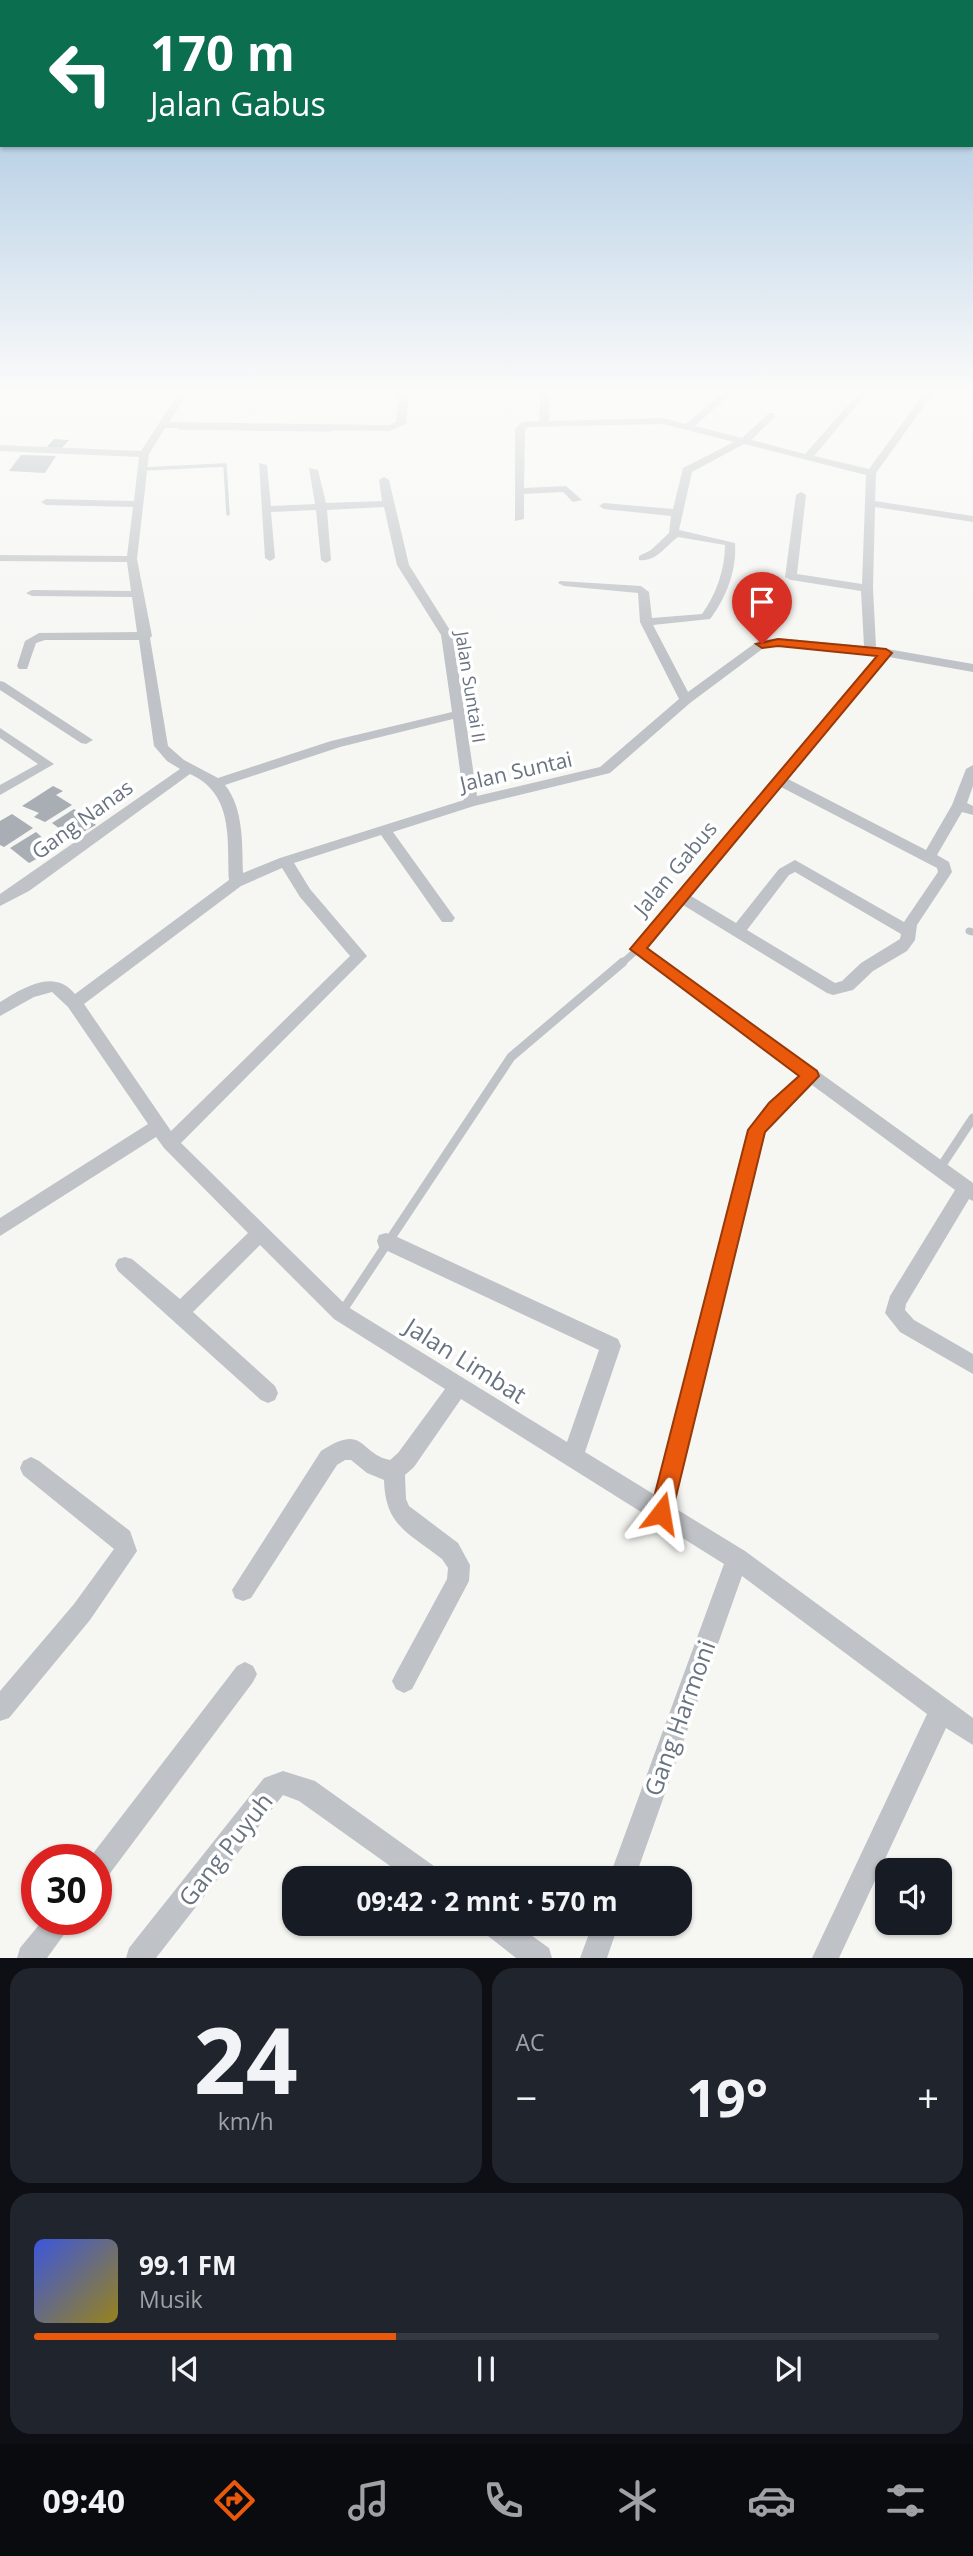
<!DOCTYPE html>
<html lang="id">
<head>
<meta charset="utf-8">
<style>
  body { margin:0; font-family:"Open Sans",sans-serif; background:#20242c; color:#f1f3f6; height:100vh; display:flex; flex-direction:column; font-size:26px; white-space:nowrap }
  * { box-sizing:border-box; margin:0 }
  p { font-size:23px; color:#9ea1a6 }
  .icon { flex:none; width:38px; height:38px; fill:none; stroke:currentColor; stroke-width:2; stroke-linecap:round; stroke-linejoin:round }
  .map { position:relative; height:1958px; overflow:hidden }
  .panel { display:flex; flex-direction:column; gap:10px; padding:10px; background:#0d0f14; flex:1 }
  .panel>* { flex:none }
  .banner { position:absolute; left:0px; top:0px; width:973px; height:147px; box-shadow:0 2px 5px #0004; background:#0b6e4f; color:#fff; overflow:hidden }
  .tools { position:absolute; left:875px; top:1858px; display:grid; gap:14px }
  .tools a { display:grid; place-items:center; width:77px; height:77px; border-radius:14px; background:#171b24; box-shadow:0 2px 5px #0004; font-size:35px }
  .speed { position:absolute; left:21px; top:1844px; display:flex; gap:14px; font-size:35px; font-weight:700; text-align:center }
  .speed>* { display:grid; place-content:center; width:91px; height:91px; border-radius:50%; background:#171b24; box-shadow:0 2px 5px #0004; line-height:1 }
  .speed .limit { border:10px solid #d22; background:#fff; color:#111 }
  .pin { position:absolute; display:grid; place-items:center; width:60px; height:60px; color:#fff; margin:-72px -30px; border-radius:50% 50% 50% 0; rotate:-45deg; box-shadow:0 0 7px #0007 }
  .pin .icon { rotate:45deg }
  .me { position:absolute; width:77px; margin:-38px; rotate:14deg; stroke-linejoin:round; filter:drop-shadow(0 0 5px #0008) }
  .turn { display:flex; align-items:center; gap:24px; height:147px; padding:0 35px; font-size:32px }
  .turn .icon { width:91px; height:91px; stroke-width:2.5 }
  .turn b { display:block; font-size:49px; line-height:60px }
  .big { font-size:52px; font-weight:700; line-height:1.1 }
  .panel .tile { flex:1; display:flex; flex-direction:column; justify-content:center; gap:10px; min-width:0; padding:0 24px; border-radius:21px; background:#20242c }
  .panel .dial { align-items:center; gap:0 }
  .dial b { font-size:91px; line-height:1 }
  .song { display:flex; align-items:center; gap:21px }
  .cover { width:84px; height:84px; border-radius:10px; background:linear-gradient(135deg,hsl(230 70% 55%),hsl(50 70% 35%)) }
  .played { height:7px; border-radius:4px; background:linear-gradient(90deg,#ea580c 40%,#363941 40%) }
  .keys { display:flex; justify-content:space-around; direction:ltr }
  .heat { display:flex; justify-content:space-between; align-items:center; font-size:38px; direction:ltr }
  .panel .tiles { flex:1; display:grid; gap:10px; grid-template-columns:1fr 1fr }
  .tile:last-child { grid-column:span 2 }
  .trip { position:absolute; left:282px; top:1866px; width:410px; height:70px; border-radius:21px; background:#171b24; box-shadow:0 2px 5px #0004; font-weight:700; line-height:70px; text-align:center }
  .dock { display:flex; height:112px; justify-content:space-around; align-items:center; background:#090b0e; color:#9ea1a6 }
  .dock .icon { width:49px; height:49px }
  .dock .active { color:#ea580c }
  .dock b { font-size:32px; color:#f1f3f6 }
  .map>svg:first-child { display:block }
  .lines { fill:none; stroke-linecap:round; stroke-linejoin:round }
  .stream { stroke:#bac3c8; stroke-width:3.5 }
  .building { fill:#a8aeb4 }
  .service-far1 { stroke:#bfc2c6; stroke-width:7 }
  .service { stroke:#bfc2c6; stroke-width:9 }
  .minor { fill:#bfc2c6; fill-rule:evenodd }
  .route { fill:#ea580c; stroke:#983908; stroke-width:2 }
  .labels { text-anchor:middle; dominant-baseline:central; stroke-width:7; stroke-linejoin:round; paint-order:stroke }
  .far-street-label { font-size:18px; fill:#687481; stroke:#fff }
  .street-label { font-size:21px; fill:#687481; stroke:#fff }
  .near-street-label { font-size:24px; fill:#687481; stroke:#fff }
</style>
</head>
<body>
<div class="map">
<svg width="973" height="1958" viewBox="0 0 973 1958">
  <rect width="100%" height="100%" fill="#f6f6f3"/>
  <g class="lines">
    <!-- stream -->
    <g class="stream">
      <polyline points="179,428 331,430"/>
      <polyline points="143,469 225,465 228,514"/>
    </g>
  </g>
  <!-- building -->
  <g class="building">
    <polygon points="54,439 69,440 61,449 46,448"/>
    <polygon points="21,455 56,456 45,473 9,471"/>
    <polygon points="53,786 63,791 56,795 72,805 45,822 34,817 39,813 22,806"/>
    <polygon points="74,809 96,825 72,838 52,823"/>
    <polygon points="12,814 33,828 4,847 0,845 0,821"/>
    <polygon points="36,832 55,849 29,863 10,848"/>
  </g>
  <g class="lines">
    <!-- service-far1 -->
    <g class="service-far1">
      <polyline points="969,931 973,932"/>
      <polyline points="621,964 638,949"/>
    </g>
    <!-- service -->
    <g class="service">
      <polyline points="940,1168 973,1118"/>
      <polyline points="341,1313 511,1057 623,962"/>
    </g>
    <!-- minor -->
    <g class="minor">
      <path d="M182 388H191L169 422 389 425 396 422 398 399 396 394 280 391 275 388H400L403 389 408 399 406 424 390 431 165 428 149 454 137 559 152 636 150 638 168 746 184 760 218 778 331 741 452 712 441 635 397 565 384 507 327 510 331 560 326 563 321 560 316 510 271 512 275 558 270 561 265 558 259 463 267 465 271 506 315 504 309 468 318 470 326 503 382 501 379 480 384 477 389 480 409 565 453 635 477 796 600 767 679 699 640 622 638 593 564 586 558 583 560 581 641 586 649 592 652 618 702 614C716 595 725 569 725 545L678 537C665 546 657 562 639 560V556L651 550 669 533 671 516 604 509 599 506 604 503 673 509 683 468 734 442 663 424 528 427 525 430 524 488 566 486 582 500 573 502 563 492 524 494V519L515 521V429L522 422 539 421 541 388H550L549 421 663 418 686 424 728 388H737L695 426 742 438 769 413H775V417L751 440 805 454 863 388H871L814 456 869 469 928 388H937L876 473 875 501 973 516V522L875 507 873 588 876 647 973 664V672L889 657 788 779 926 850 952 805 966 769 973 765V786L967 803 973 806V815L962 812 937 855 949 862 952 872 917 925 915 940 907 951 873 971 853 990 833 995 827 993 683 905 647 948 973 1183V1201L969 1199 906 1304 905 1310 914 1320 973 1354V1374L900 1332 885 1313 890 1296 955 1190 812 1085 765 1133 673 1507 745 1551 973 1718V1745L946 1728 839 1958H812L927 1714 742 1576 635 1878H609L724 1564 461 1399 414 1467 405 1475 406 1499 409 1506 458 1543 470 1565 469 1581 412 1689 404 1693 396 1689 392 1681 396 1673 447 1579 448 1568 442 1559C409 1533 385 1526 384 1480L367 1473 351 1460H345L337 1465 251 1598 243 1601 235 1598 232 1590 321 1451C365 1422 359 1454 390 1460L398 1453 445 1389 334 1319 260 1245 193 1312 275 1386 278 1393 275 1400 268 1403 261 1400 118 1271 115 1265 118 1259 125 1257 132 1259 180 1299 248 1233 164 1148 156 1137 0 1236V1218L148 1124 68 1007 52 992 34 997 0 1016V1002C24 988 53 968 75 994L229 880C227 839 234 794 190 774L29 891 0 906V894L180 769 167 761 154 746 139 640H45L36 643 27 669H19L17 666 25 641 39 633 137 632 132 597 32 596 26 593 32 590 131 591 127 562 0 561V555L127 556 133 507 46 505 41 502 46 499 134 501 139 457 0 451V445L141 451ZM744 444 866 475 862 584 797 574 806 495 801 492 796 495 785 577 791 580 861 591 864 646 778 638 758 641 688 692 653 625 710 619C726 598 737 570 735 543L679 530 692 472ZM778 646 878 655 630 949 800 1076 770 1103 748 1130 655 1495 585 1452 621 1346 618 1339 393 1235 386 1233 379 1235 377 1241 379 1247 599 1350 567 1442 348 1307 181 1143 367 956 310 889 294 863 381 835 442 922H452L455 918 452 914 393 832 474 806 610 773 690 703 765 647ZM453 719 464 800 280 858 243 873C242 844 244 809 225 785L340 747ZM781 787 937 868 938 872 904 922 795 860 779 869 736 923 691 896ZM282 868 300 897 350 956 171 1131 84 1004 241 886ZM795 872 901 934 900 939 861 963 842 981 835 983 747 930 789 875Z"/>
      <polygon points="0,681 4,682 93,740 86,744 81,743 0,690"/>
      <polygon points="0,728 54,764 0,795 0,785 38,764 0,738"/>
      <polygon points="31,1457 39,1461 130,1531 137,1551 90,1620 9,1718 0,1721 0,1691 74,1604 114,1549 23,1475 20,1468 23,1461"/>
      <polygon points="245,1662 253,1666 257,1674 253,1682 105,1880 96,1884 96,1860 88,1860 237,1666"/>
      <polygon points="283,1771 315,1781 438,1869 442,1878 407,1878 299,1801 283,1795 156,1958 126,1958 129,1948 264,1778"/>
      <polygon points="43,1920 72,1920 68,1929 47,1958 17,1958 20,1948"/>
      <polygon points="479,1923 514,1923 549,1948 552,1958 516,1958 483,1932"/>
      <polygon points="593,1923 619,1923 607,1958 580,1958"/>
    </g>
  </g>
  <!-- sky -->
  <linearGradient id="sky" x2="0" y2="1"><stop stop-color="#95badb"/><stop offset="0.59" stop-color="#fbfbfa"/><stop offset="1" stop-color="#fbfbfa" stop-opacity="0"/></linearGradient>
  <rect width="973" height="662" fill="url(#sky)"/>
  <!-- route -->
  <polygon class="route" points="778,639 886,649 892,653 647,948 817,1071 819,1076 765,1132 672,1513 669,1521 661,1524 653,1521 650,1513 748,1130 769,1103 799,1076 630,949 877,656 778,646 762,648 756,644"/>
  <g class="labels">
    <!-- far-street labels -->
    <g class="far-street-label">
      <text transform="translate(471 687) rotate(81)">Jalan Suntai II</text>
    </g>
    <!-- street labels -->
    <g class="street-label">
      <text transform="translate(516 771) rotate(-13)">Jalan Suntai</text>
      <text transform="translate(82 819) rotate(-36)">Gang Nanas</text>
      <text transform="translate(675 868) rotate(-50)">Jalan Gabus</text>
    </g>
    <!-- near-street labels -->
    <g class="near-street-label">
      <text transform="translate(466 1360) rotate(32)">Jalan Limbat</text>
      <text transform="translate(679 1718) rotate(-70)">Gang Harmoni</text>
      <text transform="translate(225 1849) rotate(-52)">Gang Puyuh</text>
    </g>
  </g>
</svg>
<div class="tools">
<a><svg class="icon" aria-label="sound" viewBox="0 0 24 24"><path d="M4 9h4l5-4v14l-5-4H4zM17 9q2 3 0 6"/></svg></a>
</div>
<div class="speed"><div class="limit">30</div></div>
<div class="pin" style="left:762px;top:644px;background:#d93025"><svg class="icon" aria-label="arrive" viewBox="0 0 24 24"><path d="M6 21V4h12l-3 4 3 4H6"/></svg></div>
<svg class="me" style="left:661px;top:1513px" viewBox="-20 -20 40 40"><path d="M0-17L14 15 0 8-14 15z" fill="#ea580c" stroke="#fff" stroke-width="4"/></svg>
<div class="trip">09:42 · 2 mnt · 570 m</div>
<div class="banner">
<div class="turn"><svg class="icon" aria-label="left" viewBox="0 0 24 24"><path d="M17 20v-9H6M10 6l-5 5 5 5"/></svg><div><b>170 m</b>Jalan Gabus</div></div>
</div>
</div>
<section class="panel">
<div class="tiles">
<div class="tile dial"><b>24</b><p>km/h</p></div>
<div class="tile"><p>AC</p>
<div class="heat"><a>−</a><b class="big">19°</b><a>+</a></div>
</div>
<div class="tile">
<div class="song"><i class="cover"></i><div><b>99.1 FM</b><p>Musik</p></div></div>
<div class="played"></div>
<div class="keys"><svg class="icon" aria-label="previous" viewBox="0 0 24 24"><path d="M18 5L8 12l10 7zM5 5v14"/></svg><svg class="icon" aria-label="pause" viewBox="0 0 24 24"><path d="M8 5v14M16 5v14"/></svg><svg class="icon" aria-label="next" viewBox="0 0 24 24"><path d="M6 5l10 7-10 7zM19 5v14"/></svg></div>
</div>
</div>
</section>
<nav class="dock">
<b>09:40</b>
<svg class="icon active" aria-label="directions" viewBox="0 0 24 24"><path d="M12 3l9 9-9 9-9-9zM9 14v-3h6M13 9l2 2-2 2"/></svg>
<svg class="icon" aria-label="music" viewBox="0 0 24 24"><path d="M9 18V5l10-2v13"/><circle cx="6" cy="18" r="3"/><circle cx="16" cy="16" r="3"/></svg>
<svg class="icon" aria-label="phone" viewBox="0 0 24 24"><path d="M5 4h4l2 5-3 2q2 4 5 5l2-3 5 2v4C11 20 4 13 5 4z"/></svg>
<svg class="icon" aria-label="climate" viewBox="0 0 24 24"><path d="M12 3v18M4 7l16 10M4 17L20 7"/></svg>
<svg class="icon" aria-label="car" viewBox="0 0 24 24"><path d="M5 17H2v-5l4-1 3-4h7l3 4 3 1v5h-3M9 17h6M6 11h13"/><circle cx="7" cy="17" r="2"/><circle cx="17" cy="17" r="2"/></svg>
<svg class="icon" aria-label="filters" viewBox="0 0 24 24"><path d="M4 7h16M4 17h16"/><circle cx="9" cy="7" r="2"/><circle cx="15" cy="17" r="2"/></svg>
</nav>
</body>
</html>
